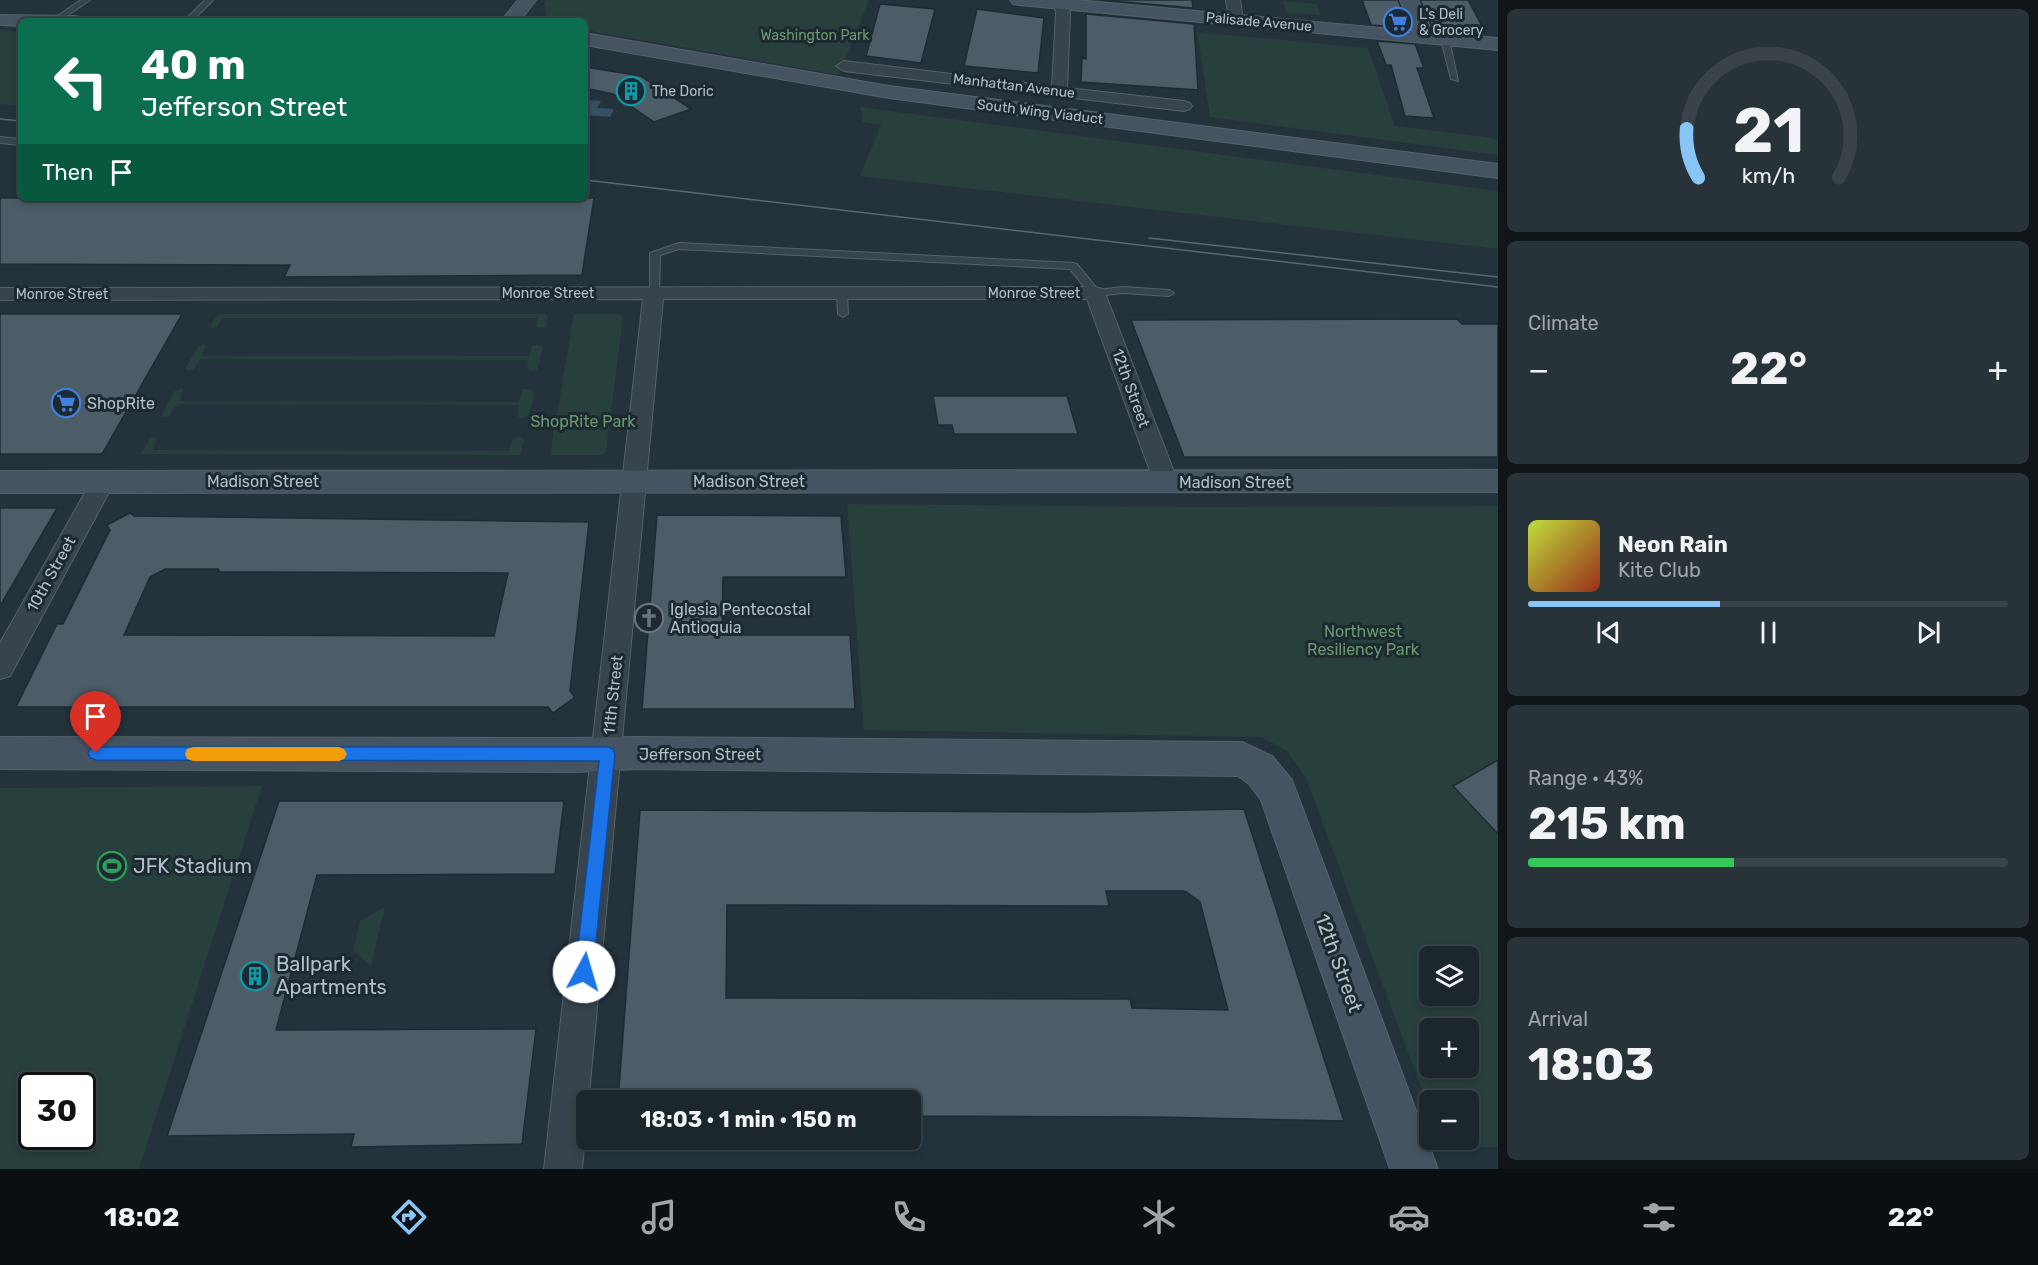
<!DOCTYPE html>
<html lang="en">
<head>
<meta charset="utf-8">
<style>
  body { margin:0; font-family:Rubik,sans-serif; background:#283239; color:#f1f3f6; height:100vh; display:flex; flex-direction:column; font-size:22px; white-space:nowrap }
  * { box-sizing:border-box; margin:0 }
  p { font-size:20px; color:#a0a5aa }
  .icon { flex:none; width:33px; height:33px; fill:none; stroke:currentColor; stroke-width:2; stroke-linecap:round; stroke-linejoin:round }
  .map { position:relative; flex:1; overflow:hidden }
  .panel { display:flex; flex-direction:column; gap:9px; padding:9px; background:#0f1519; width:540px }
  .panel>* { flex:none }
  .hud { position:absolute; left:18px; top:18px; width:570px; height:183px; border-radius:9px; box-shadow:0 3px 9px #0003,0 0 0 2px #394349; background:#0b6e4f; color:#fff; overflow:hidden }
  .tools { position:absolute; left:1419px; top:946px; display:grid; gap:12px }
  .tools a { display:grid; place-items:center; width:60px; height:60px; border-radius:9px; background:#1b262d; box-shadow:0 3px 9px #0003,0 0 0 2px #394349; font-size:30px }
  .speed { position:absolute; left:18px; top:1072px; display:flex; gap:12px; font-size:30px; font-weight:700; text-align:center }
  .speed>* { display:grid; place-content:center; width:78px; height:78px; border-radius:50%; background:#1b262d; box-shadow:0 3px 9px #0003,0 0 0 2px #394349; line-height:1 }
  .speed .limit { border:3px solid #111; border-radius:9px; background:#fff; color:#111 }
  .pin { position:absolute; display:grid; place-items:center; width:51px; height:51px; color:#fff; margin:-62px -26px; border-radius:50% 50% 50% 0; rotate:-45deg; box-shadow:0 0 6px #0007 }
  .pin .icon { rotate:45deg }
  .me { position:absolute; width:66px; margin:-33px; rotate:6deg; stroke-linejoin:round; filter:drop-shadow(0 0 4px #0008) }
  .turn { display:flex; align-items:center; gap:21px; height:126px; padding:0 24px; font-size:27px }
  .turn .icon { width:78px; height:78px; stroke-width:2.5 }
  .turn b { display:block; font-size:42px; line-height:51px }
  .then { display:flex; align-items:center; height:57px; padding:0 24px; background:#0003; gap:12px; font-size:22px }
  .big { font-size:45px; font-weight:700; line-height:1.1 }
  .panel .card { flex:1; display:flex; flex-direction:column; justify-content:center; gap:9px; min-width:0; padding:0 21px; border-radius:9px; background:#283239 }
  .panel .dial { align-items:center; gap:0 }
  .dial svg { height:156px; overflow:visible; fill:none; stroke:#394349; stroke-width:7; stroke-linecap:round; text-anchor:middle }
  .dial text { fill:#f1f3f6; stroke:none }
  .song { display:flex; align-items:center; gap:18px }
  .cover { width:72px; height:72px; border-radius:9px; background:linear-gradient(135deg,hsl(70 70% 55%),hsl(10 70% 35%)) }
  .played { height:6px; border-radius:3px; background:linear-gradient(90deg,#89c6f7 40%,#394349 40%) }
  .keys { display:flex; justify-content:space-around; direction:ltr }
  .heat { display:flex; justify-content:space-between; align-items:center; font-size:33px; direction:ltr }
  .charge { height:9px; border-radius:4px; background:linear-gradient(90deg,#34c759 43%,#394349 0) }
  .trip { position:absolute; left:576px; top:1090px; width:345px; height:60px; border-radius:9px; background:#1b262d; box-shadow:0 3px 9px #0003,0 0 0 2px #394349; font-weight:700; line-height:60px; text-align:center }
  .dock { display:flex; height:96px; justify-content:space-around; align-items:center; background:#0b0f12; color:#a0a5aa }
  .dock .icon { width:42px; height:42px }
  .dock .on { color:#89c6f7 }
  .dock b { font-size:27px; color:#f1f3f6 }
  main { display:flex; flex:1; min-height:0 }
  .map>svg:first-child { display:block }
  .green { fill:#273f3d; fill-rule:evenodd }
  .water { fill:#375163 }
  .building { fill:#4c5d67; stroke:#1e2b33; stroke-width:1.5; fill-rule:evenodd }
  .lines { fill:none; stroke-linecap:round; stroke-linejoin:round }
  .lane-casing { stroke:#55626a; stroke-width:2 }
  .street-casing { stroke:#55626a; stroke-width:2 }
  .secondary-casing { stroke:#55626a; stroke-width:2 }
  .lane { fill:#37444d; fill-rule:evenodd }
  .street { fill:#37444d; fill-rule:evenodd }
  .secondary { fill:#455460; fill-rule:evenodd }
  .tram { stroke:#596974; stroke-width:1.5 }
  .route { fill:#1a73e8; stroke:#114b97; stroke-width:1.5 }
  .slow { fill:#f59e0b }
  .labels { text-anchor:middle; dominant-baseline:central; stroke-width:6; stroke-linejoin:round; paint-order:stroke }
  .far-poi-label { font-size:14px; fill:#b3bfc8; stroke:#1d2931; text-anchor:start }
  .far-street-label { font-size:14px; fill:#b3bfc8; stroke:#1d2931 }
  .far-park-label { font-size:14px; fill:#6a996d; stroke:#1d2931 }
  .street-label { font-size:16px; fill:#b3bfc8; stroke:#1d2931 }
  .poi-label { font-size:16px; fill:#b3bfc8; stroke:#1d2931; text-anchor:start }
  .park-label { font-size:16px; fill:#6a996d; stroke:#1d2931 }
  .near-poi-label { font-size:20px; fill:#b3bfc8; stroke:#1d2931; text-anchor:start }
  .near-street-label { font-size:20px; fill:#b3bfc8; stroke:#1d2931 }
</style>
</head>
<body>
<main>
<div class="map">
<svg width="1498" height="1169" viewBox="0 0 1498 1169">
  <rect width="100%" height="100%" fill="#24323c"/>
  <!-- green -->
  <g class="green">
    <polygon points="546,0 869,0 839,75 585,30 585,21 555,21 547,17 544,3"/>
    <polygon points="1283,1 1316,4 1321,15 1286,13"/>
    <polygon points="0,31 21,32 21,106 0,104"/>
    <polygon points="1197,32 1368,48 1395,126 1486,137 1498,140 1498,155 1210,117"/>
    <polygon points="860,107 1498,191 1498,249 860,176 881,125 863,122"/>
    <polygon points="220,314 545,314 548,317 546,327 536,328 537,318 222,318 217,327 210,328 215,317"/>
    <polygon points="574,314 618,314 623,318 606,451 602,455 550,455"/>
    <polygon points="203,344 206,346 202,356 529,356 532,345 540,345 543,347 538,369 531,372 527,369 528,360 519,360 200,359 194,370 187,370 186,367 198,347"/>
    <polygon points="182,388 183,391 179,401 519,402 523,389 531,389 534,393 529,415 522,419 517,416 519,405 510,405 176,404 169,417 161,417 173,392"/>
    <polygon points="151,437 157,438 153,450 509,451 513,438 520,437 524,439 521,455 140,454"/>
    <path d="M847 504 1201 507 1498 506V1147H1443L1441 1140H1468V1101H1430L1429 1109 1306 778 1286 750 1261 737 864 730ZM1430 957H1468V996H1430ZM1430 1029H1468V1068H1430Z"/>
    <path d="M262 786 139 1169H0V788ZM32 1086H82V1137H32Z"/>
    <polygon points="385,907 371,966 353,950 360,921"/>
  </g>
  <!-- water -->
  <polygon class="water" points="585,100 601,101 597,108 614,109 610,117 585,115"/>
  <!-- building -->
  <g class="building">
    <polygon points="1101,0 1192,0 1193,8"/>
    <polygon points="1362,0 1398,0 1409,28 1371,25"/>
    <polygon points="1420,0 1468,0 1484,30 1432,26"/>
    <polygon points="880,4 935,9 921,63 866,56"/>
    <polygon points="977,9 1044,18 1038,73 964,66"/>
    <polygon points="1086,14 1194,24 1198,90 1081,82 1082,58 1086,59"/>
    <polygon points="1377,41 1415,44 1424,68 1417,68 1434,118 1405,116 1391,65 1386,65"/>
    <polygon points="585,67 641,76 691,109 654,122 613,94 585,88"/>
    <polygon points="0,198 594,198 582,275 284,277 290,265 0,264"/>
    <polygon points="0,314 182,314 102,454 0,454"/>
    <polygon points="1457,319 1462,324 1498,324 1498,457 1184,457 1131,320"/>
    <polygon points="933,396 1067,396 1078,434 954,434 952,425 938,425"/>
    <polygon points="0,508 57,508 0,606"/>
    <path d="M130 513 134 516 589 522 570 691 575 697 553 713 548 707H16L57 624H63L110 530 107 525ZM165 569H218L220 572 508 573 494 636 124 635 150 577Z"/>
    <polygon points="657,515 841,516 846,577 723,577 722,635 850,635 855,709 642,709"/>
    <polygon points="1498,760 1498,834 1453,786"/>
    <polygon points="279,801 564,801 555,874 317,875 276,1030 536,1029 522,1144 351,1147 354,1134 167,1136"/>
    <path d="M1244 809 1344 1121 1156 1117 910 1116V1101H618L640 810 1088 812ZM1106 891H1185L1200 902 1228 1010 1132 1008 1130 999 726 998 727 905 1109 906Z"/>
  </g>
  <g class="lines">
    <!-- lane casing -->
    <g class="lane-casing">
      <g id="lane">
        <polygon points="81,0 90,0 59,21 50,21"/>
        <polygon points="205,0 213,0 192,21 184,21"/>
        <polygon points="1445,37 1449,39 1458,81 1451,79 1441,39"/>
        <polygon points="0,137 21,139 21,145 0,143"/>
        <polygon points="679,243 1073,263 1077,264 1098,290 1123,287 1169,290 1174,293 1169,296 1123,293 1095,296 1091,295 1070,269 679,249 660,255 659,293 654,296 650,295 650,253"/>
        <polygon points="842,290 847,293 848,314 843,317 838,314 837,293"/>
      </g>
    </g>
    <!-- street casing -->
    <g class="street-casing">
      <g id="street">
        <polygon points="1054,0 1068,0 1070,14 1067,88 1184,101 1190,103 1192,106 1190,109 1184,111 844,71 836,66 844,61 1052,86 1056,14"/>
        <polygon points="1226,0 1240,0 1243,20 1241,23 1236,24 1229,20"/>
        <polygon points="1095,287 1102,289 1105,293 1178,482 1174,488 1166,490 1158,488 1154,482 1087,299 663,299 582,1169 544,1169 643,299 0,300 0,288"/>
        <polygon points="103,473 111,475 115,481 10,676 0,679 0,643 95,475"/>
      </g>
    </g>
    <!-- secondary casing -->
    <g class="secondary-casing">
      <g id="secondary">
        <polygon points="518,0 536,0 520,21 501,21"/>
        <polygon points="1010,0 1077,0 1413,31 1400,0 1418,0 1432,32 1498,38 1498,50 1019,5 1013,4"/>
        <polygon points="0,15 74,16 80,17 83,21 21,21 21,26 0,25"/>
        <polygon points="585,33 889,86 1498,164 1498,178 889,98 585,45"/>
        <polygon points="1498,470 1498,492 0,493 0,471"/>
        <polygon points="0,737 574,738 637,737 1242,742 1272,756 1292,780 1438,1169 1390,1169 1261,800 1249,784 1238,776 637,769 574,772 0,769"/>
      </g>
    </g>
    <!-- lane -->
    <use href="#lane" class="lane"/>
    <!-- street -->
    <use href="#street" class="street"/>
    <!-- secondary -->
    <use href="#secondary" class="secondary"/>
    <!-- tram -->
    <g class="tram">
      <polyline points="0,119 21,121"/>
      <polyline points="585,180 1498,287"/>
      <polyline points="1149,238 1498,277"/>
    </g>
  </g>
  <!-- route -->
  <polygon class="route" points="96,747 608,747 613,749 615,754 593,972 591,978 584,980 578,978 575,972 599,761 96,760 90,758 88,753 90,749"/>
  <!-- slow -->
  <polygon class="slow" points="193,747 339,747 344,749 347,754 344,759 339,761 193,761 187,759 185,754 187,749"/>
  <!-- icons -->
  <defs>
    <g id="supermarket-ring" transform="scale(1.5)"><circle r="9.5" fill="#1d2931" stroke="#3f7fe0" stroke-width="1.5"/><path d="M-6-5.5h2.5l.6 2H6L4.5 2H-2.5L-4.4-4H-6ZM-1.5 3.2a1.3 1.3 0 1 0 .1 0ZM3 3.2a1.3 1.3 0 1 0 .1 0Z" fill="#3f7fe0"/></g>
    <g id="building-ring" transform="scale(1.5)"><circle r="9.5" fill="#1d2931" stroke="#0f9aa8" stroke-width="1.5"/><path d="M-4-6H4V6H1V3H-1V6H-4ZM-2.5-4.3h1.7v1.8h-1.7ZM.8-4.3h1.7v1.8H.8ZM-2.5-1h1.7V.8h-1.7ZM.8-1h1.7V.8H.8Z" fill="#0f9aa8"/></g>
    <g id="church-ring" transform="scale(1.5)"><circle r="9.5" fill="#1d2931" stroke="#6b7280" stroke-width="1.5"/><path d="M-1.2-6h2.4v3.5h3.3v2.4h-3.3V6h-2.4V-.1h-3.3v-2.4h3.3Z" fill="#6b7280"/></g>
    <g id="stadium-ring" transform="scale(1.5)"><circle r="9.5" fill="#1d2931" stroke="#2e9e5b" stroke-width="1.5"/><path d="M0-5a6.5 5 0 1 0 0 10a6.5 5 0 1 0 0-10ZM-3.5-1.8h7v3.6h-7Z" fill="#2e9e5b"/></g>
  </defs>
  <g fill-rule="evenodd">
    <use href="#supermarket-ring" x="1398" y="22"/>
    <use href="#building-ring" x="631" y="91"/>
    <use href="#supermarket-ring" x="66" y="403"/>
    <use href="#church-ring" x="649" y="618"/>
    <use href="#stadium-ring" x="112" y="866"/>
    <use href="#building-ring" x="255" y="976"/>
  </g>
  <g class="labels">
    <!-- far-poi labels -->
    <g class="far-poi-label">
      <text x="1419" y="14">L's Deli<tspan x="1419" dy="16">&amp; Grocery</tspan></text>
      <text x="652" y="91">The Doric</text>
    </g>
    <!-- far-street labels -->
    <g class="far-street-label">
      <text transform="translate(1259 22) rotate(5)">Palisade Avenue</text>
      <text transform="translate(1014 86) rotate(7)">Manhattan Avenue</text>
      <text transform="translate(1040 112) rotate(7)">South Wing Viaduct</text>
      <text x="548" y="293">Monroe Street</text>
      <text x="1034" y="293">Monroe Street</text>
      <text x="62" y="294">Monroe Street</text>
    </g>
    <!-- far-park labels -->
    <g class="far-park-label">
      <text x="815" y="35">Washington Park</text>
    </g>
    <!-- street labels -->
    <g class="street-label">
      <text transform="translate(1131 388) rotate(70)">12th Street</text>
      <text x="263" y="481">Madison Street</text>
      <text x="749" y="481">Madison Street</text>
      <text x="1235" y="482">Madison Street</text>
      <text transform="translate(51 574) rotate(-61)">10th Street</text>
      <text transform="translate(613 695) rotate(-84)">11th Street</text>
      <text x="700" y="754">Jefferson Street</text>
    </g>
    <!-- poi labels -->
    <g class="poi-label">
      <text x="87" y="403">ShopRite</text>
      <text x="670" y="609">Iglesia Pentecostal<tspan x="670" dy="18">Antioquia</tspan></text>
    </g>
    <!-- park labels -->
    <g class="park-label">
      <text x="583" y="421">ShopRite Park</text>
      <text x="1363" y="631">Northwest<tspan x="1363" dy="18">Resiliency Park</tspan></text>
    </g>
    <!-- near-poi labels -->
    <g class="near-poi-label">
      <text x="133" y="866">JFK Stadium</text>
      <text x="276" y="964">Ballpark<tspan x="276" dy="23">Apartments</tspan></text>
    </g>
    <!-- near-street labels -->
    <g class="near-street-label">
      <text transform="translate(1339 963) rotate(70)">12th Street</text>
    </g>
  </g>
</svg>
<div class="tools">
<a><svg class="icon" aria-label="layers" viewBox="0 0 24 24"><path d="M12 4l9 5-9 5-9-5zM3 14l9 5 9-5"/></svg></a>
<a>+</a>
<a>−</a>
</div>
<div class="speed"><div class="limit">30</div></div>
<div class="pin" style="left:96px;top:753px;background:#d93025"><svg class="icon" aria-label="arrive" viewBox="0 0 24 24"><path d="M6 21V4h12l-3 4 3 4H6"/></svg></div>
<svg class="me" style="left:584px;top:972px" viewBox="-20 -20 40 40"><circle r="19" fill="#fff"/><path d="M0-13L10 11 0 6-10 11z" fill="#1a73e8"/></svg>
<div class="trip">18:03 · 1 min · 150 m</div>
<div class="hud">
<div class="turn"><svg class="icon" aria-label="left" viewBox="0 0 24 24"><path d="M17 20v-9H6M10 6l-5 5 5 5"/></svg><div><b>40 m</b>Jefferson Street</div></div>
<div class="then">Then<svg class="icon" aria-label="arrive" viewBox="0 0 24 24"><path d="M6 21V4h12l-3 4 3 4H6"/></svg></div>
</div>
</div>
<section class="panel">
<div class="card dial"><svg viewBox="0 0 100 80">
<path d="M14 69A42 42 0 1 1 86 69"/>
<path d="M14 69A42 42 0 0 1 8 44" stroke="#89c6f7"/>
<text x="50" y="56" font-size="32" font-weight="700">21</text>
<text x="50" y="72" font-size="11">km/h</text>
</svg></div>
<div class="card"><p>Climate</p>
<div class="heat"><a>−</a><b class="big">22°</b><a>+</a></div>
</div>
<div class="card">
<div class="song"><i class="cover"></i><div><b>Neon Rain</b><p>Kite Club</p></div></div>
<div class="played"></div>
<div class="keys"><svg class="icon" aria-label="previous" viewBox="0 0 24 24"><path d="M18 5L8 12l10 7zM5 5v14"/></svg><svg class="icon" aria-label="pause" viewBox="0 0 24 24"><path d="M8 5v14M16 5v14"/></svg><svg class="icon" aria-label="next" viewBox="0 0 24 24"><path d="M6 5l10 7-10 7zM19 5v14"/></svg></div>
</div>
<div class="card"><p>Range · 43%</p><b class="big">215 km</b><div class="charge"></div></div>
<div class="card"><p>Arrival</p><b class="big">18:03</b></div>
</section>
</main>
<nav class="dock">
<b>18:02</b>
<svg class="icon on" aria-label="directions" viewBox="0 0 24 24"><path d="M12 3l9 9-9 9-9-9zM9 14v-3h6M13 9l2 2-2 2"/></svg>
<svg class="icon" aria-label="music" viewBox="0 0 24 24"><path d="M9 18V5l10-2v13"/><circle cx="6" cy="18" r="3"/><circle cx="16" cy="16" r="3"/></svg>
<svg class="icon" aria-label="phone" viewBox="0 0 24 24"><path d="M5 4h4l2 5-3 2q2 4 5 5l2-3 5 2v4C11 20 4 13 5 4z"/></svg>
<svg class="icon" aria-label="climate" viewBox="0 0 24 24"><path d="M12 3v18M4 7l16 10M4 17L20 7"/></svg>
<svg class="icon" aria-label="car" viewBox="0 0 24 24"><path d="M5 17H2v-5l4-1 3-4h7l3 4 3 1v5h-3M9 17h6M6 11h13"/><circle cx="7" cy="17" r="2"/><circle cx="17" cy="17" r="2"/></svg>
<svg class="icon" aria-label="filters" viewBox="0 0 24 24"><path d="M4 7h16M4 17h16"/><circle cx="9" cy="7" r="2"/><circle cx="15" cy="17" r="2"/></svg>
<b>22°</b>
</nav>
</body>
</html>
